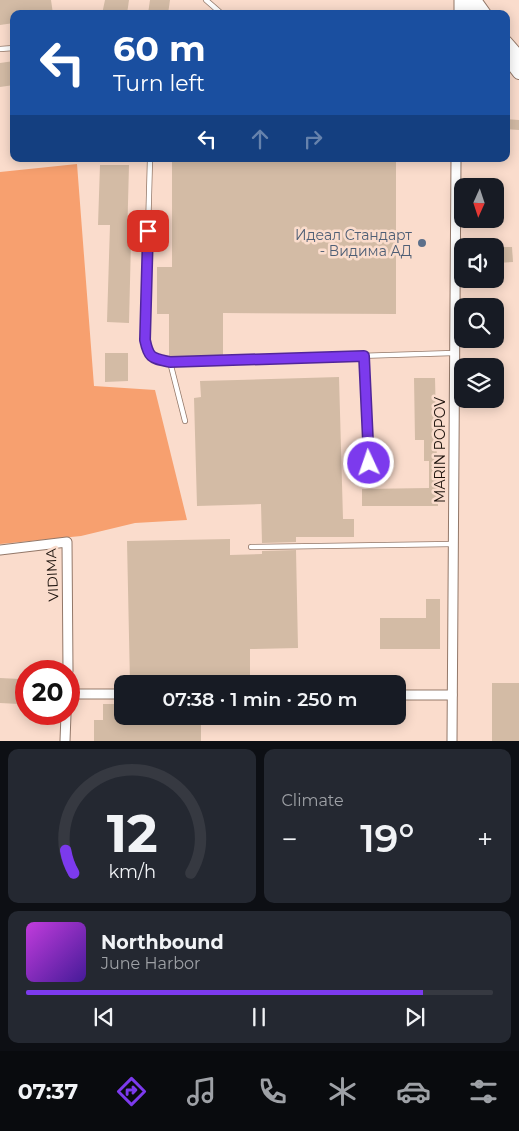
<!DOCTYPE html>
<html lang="en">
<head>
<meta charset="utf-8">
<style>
  body { margin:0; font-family:Montserrat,sans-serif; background:#242831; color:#f1f3f6; height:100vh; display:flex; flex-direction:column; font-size:19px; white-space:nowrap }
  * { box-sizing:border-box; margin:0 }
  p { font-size:16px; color:#9ea1a6 }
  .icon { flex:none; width:28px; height:28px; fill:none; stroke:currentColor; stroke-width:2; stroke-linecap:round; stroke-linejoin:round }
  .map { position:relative; height:741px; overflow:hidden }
  .drawer { display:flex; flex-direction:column; gap:8px; padding:8px; background:#0d0f14; flex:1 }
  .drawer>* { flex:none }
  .banner { position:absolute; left:10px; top:10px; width:500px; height:152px; border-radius:10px; box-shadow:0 2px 12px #0003; background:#1a4fa0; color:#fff; overflow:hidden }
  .needle { width:32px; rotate:183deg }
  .controls { position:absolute; left:454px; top:178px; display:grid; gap:10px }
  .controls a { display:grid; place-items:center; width:50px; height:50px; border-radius:10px; background:#171b24; box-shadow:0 2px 12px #0003; font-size:25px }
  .speed { position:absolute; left:15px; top:660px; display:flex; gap:10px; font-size:25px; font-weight:700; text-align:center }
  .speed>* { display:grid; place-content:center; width:65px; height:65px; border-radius:50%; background:#171b24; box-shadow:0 2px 12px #0003; line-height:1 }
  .speed .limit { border:8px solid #d22; background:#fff; color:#111 }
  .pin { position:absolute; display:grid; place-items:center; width:42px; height:42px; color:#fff; margin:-21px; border-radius:10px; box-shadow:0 2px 8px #0006 }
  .me { position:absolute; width:55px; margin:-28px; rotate:357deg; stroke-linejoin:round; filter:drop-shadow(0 0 4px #0008) }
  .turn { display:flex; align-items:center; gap:18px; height:105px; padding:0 20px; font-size:22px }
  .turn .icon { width:65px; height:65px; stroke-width:2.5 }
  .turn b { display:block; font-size:35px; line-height:42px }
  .lanes { display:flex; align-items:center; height:48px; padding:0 20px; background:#0003; justify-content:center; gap:25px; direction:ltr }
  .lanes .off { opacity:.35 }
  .big { font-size:38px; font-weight:600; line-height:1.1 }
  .drawer .card { flex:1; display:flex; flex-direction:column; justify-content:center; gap:8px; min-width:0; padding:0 18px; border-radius:10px; background:#242831 }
  .drawer .dial { align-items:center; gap:0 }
  .dial svg { height:130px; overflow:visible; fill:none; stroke:#363941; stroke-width:7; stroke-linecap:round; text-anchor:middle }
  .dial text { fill:#f1f3f6; stroke:none }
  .song { display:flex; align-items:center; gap:15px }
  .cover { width:60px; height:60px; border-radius:8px; background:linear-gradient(135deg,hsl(290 70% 55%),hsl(260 70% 35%)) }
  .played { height:5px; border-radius:2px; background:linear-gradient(90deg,#7c3aed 85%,#363941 85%) }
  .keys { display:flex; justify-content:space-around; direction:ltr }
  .heat { display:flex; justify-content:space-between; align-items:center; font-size:28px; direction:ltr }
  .drawer .tiles { flex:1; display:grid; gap:8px; grid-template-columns:1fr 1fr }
  .card:last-child { grid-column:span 2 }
  .trip { position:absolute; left:114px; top:675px; width:292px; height:50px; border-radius:10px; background:#171b24; box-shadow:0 2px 12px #0003; font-weight:600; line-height:50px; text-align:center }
  .menu { display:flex; height:80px; justify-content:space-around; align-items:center; background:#090b0e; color:#9ea1a6 }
  .menu .icon { width:35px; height:35px }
  .menu .active { color:#7c3aed }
  .menu b { font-size:22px; color:#f1f3f6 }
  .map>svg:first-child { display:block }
  .green { fill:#f7a06f }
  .building { fill:#d3bba5 }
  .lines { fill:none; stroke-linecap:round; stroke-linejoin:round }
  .service-casing { stroke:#937869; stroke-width:6 }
  .minor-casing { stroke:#937869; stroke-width:11 }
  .secondary-casing { stroke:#937869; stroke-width:14 }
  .service { stroke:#fff; stroke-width:4.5 }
  .minor { stroke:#fff; stroke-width:9 }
  .secondary { stroke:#fff; stroke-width:12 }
  .route-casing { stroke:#51269a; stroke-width:12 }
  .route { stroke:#7c3aed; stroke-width:9 }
  .service-dot { fill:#5c6f8a; stroke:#fadccc; stroke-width:2 }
  .labels { text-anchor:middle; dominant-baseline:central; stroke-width:5; stroke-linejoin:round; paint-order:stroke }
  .service-label { font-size:14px; fill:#4e5e75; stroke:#fadccc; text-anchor:end }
  .street-label { font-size:14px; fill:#1b110b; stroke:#fadccc }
</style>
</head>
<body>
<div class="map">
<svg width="519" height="741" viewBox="0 0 519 741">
  <rect width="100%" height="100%" fill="#fadccc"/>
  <!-- green -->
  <polygon class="green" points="77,164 94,386 155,390 187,520 135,523 81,536 0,544 0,172"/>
  <!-- building -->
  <g class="building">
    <polygon points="0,0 51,0 53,14 14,14 14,23 0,25"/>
    <polygon points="105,0 129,0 127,14 102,14"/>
    <polygon points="150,0 170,0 168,14 148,14"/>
    <polygon points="14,61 14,85 0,87 0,63"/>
    <polygon points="506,119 519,120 519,130 506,129"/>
    <polygon points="172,159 396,159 396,314 223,313 223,356 169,357 169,314 157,314 157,267 172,267"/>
    <polygon points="100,165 129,165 127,241 131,241 129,323 107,322 110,225 98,225"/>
    <polygon points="495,247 512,247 513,262 495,263"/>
    <polygon points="105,353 128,353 128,381 105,382"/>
    <polygon points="339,377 343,519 354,519 354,537 296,537 296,542 262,543 261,504 197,506 194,398 201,397 200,381"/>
    <polygon points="414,378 435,378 438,506 362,506 362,489 429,488 429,461 424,461 424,440 415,440"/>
    <polygon points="230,539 230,555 262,554 262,551 296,550 298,648 250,649 250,684 130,684 127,541"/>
    <polygon points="426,599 440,599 440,649 380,649 380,618 426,618"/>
    <polygon points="0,678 20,679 19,704 0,703"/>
    <rect x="492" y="683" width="27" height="58"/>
    <polygon points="103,704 122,704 122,716 145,716 145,720 201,720 201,741 94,741 94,720 103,720"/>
  </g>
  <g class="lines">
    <!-- service casing -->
    <g class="service-casing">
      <g id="service">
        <polyline points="206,0 222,14"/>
        <polyline points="0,49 14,48"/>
        <path d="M150 159 145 340C149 359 152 358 170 362L454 353"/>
        <polyline points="364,356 369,463"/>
        <polyline points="170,362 185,421"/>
        <polyline points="251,547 453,544"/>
      </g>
    </g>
    <!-- minor casing -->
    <g class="minor-casing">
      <g id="minor">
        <polyline points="459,0 459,14"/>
        <polyline points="0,550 67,542 68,671"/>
        <polyline points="69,694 122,694"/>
        <polyline points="398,695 452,695"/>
        <polyline points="65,741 66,714"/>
        <polyline points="452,741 456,159"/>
      </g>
    </g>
    <!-- secondary casing -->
    <g class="secondary-casing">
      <g id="secondary">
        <polyline points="463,0 474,14"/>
        <polyline points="475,0 485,14"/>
        <polyline points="506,42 519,57"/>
        <polyline points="506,56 519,73"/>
      </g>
    </g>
    <!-- service -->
    <use href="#service" class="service"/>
    <!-- minor -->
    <use href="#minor" class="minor"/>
    <!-- secondary -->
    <use href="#secondary" class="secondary"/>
  </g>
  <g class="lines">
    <!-- route casing -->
    <g class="route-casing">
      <path id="route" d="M148 231 145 340C149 359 152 358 170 362L364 356 369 463"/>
    </g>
    <!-- route -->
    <use href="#route" class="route"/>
  </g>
  <!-- markers -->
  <circle class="service-dot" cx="422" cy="243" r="5"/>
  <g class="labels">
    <!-- service labels -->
    <g class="service-label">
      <text x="412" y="235">Идеал Стандарт<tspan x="412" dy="16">- Видима АД</tspan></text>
    </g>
    <!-- street labels -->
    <g class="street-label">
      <text transform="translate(440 450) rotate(-90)">MARIN POPOV</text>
      <text transform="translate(52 575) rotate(-93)">VIDIMA</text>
    </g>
  </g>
</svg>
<div class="controls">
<a><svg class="needle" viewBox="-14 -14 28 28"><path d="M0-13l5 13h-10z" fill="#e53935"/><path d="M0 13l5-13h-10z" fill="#9ea1a6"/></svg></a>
<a><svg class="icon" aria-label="sound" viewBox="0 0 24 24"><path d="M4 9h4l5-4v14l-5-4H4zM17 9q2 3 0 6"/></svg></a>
<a><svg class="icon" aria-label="search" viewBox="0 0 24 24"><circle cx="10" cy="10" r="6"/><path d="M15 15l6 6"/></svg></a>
<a><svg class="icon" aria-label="layers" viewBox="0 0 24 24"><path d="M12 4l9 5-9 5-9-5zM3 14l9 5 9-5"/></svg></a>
</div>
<div class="speed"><div class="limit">20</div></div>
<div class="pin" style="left:148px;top:231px;background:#d93025"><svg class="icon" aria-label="arrive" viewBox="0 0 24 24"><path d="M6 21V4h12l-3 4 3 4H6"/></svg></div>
<svg class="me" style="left:369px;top:463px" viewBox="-20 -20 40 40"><circle r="17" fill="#7c3aed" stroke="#fff" stroke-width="3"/><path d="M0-11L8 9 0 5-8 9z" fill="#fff"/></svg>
<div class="trip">07:38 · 1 min · 250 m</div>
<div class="banner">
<div class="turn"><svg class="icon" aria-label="left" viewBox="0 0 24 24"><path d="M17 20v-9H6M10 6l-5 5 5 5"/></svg><div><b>60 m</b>Turn left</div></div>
<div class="lanes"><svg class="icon" aria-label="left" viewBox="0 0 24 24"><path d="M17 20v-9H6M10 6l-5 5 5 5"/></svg><svg class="icon off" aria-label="ahead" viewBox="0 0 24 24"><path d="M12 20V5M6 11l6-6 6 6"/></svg><svg class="icon off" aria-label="right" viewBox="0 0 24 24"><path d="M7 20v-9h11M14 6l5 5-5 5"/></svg></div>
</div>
</div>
<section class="drawer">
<div class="tiles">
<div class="card dial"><svg viewBox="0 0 100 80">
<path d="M14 69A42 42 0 1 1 86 69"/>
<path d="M14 69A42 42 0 0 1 9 55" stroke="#7c3aed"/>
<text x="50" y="56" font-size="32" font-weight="700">12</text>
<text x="50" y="72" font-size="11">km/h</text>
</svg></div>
<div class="card"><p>Climate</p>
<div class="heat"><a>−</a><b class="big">19°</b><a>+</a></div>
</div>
<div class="card">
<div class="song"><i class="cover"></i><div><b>Northbound</b><p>June Harbor</p></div></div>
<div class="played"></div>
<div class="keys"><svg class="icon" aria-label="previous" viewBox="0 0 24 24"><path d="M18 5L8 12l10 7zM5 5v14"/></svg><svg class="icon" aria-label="pause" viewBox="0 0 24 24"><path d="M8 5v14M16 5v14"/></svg><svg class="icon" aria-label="next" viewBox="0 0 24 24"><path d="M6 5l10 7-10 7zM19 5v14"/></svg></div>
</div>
</div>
</section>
<nav class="menu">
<b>07:37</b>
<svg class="icon active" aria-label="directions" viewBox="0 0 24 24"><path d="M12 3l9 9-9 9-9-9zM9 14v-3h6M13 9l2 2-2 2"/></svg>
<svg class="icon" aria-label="music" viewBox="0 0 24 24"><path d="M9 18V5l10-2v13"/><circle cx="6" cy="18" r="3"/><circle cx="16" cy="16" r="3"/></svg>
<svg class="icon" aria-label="phone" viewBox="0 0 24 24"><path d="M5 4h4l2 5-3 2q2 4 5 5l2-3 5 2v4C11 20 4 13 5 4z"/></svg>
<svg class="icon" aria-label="climate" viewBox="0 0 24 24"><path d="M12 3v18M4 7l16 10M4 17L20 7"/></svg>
<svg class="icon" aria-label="car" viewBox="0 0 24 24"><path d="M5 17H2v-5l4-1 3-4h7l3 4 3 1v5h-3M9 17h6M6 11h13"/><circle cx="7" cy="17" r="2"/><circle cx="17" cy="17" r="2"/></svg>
<svg class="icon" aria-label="filters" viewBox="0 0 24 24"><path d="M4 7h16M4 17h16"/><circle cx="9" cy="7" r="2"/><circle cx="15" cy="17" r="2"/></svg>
</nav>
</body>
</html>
